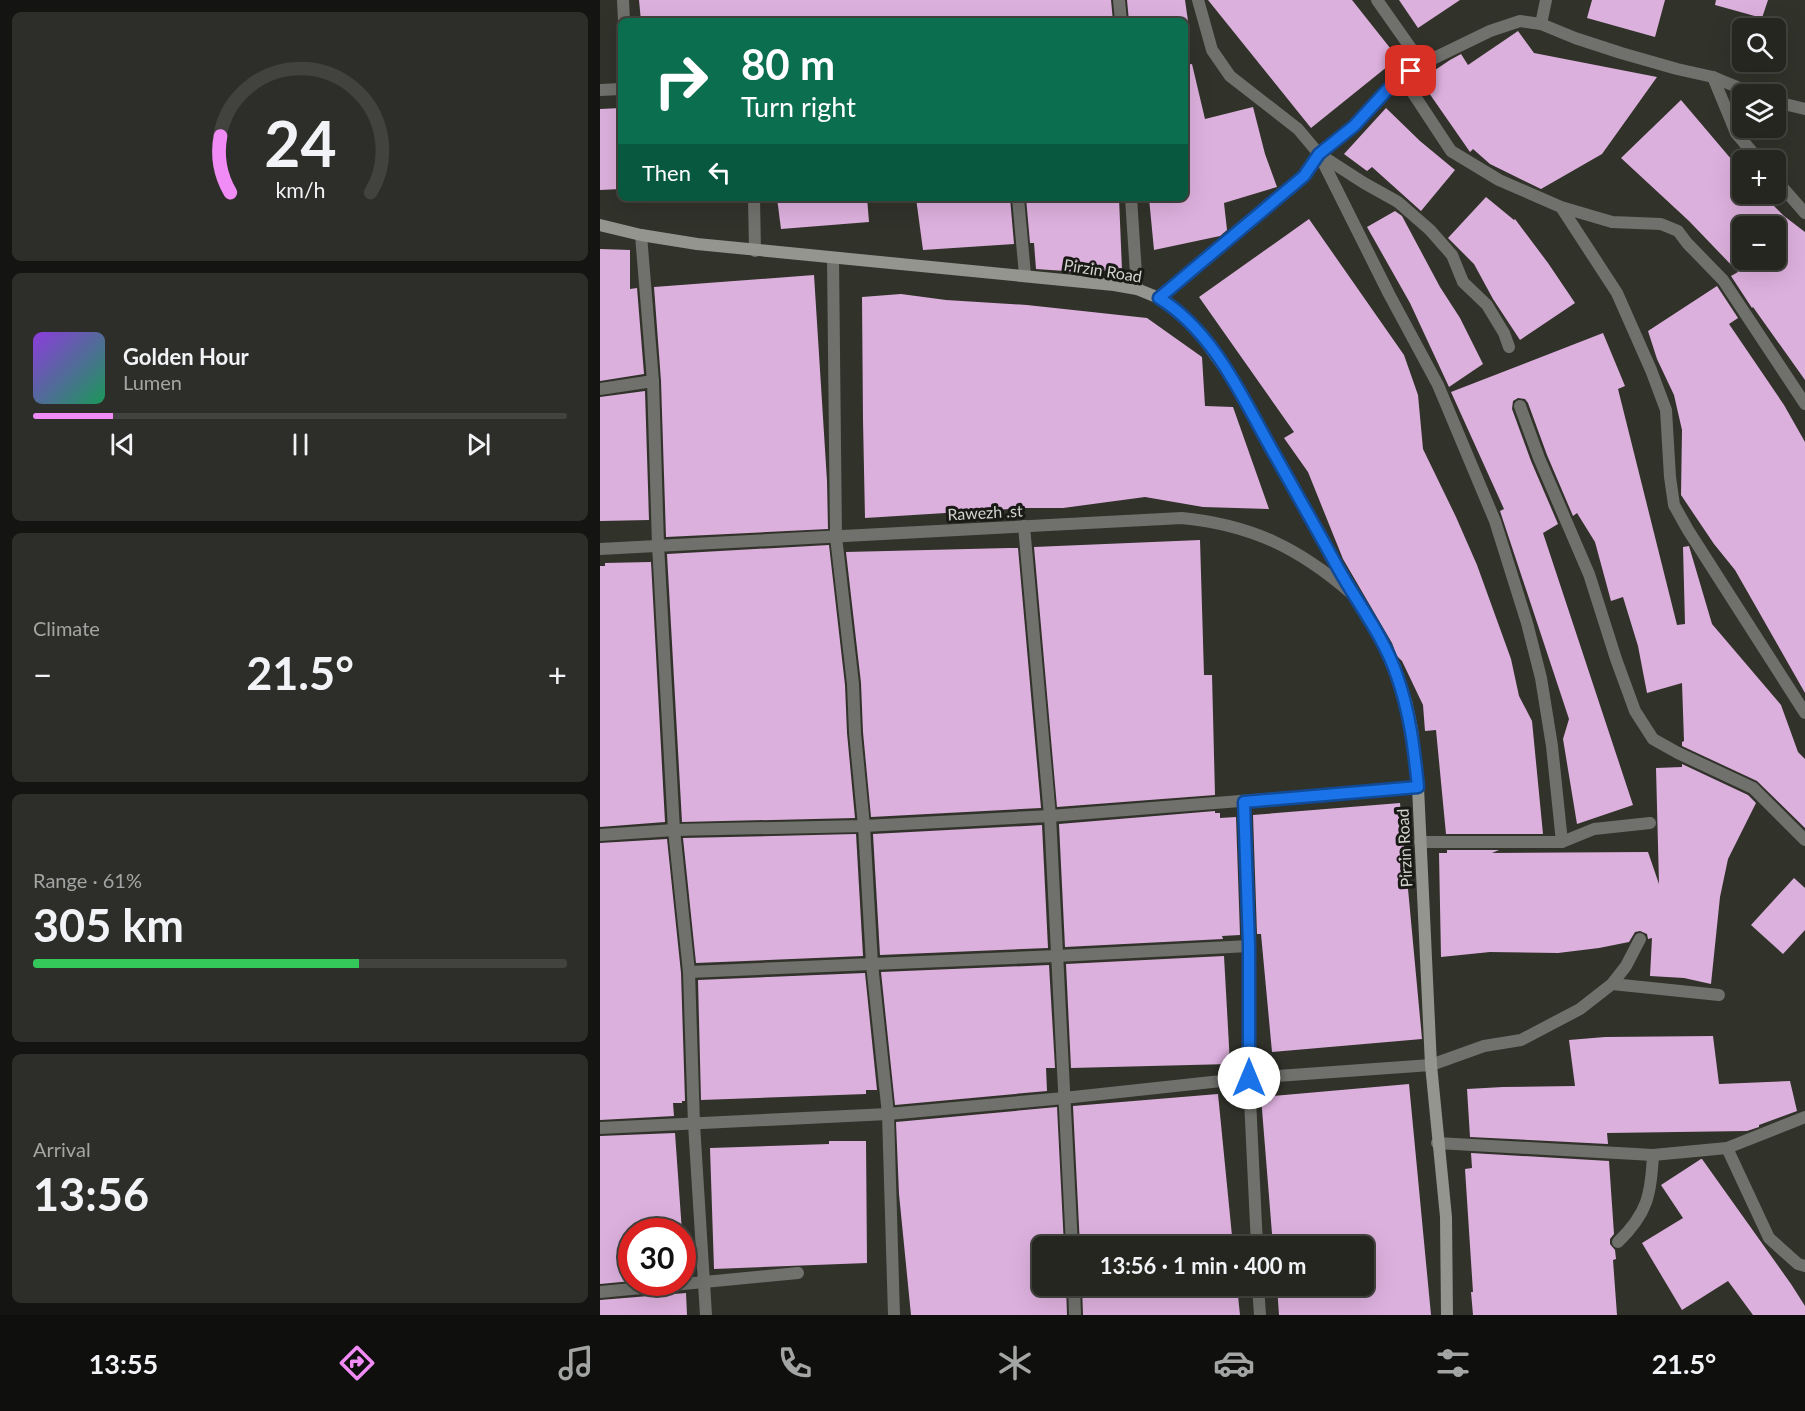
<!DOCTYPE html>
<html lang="en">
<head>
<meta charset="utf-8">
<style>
  body { margin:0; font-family:Lato,sans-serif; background:#2d2e29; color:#f1f3f6; height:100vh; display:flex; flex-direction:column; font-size:22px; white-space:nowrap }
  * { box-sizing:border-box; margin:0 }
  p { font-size:20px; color:#a3a5a5 }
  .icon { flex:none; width:33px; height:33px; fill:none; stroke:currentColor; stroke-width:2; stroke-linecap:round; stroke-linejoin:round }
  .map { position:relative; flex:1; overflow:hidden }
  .details { display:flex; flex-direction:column; gap:12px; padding:12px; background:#141512; width:600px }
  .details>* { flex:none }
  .guide { position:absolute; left:18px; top:18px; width:570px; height:183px; border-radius:9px; box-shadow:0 6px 24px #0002,0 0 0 2px #42433e; background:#0b6e4f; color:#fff; overflow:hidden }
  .tools { position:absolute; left:1132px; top:18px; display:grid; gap:12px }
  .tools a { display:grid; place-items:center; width:54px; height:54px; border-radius:9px; background:#252620; box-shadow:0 6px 24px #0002,0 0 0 2px #42433e; font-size:30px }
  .speed { position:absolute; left:18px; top:1218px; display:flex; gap:12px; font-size:30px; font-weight:700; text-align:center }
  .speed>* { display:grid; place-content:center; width:78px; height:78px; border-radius:50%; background:#252620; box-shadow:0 6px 24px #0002,0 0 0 2px #42433e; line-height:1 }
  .speed .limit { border:9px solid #d22; background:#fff; color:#111 }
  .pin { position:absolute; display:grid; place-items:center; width:51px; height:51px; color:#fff; margin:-26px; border-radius:12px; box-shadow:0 3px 9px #0006 }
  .me { position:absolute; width:66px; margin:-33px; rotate:0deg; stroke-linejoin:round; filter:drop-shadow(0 0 4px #0008) }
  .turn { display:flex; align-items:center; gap:21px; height:126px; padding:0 24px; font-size:27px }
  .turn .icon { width:78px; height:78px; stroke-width:2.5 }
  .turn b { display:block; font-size:42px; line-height:51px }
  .then { display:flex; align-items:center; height:57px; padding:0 24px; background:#0003; gap:12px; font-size:22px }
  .big { font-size:45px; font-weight:700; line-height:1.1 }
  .details .tile { flex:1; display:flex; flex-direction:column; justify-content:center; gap:9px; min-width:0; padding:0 21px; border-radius:9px; background:#2d2e29 }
  .details .dial { align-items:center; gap:0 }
  .dial svg { height:156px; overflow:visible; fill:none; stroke:#42433e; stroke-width:7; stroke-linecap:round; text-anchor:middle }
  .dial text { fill:#f1f3f6; stroke:none }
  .song { display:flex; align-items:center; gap:18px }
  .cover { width:72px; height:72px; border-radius:9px; background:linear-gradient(135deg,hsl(270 70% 55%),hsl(150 70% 35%)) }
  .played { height:6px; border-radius:3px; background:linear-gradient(90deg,#f18bf5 15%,#42433e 15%) }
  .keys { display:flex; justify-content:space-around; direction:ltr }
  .heat { display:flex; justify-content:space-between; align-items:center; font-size:33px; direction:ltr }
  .charge { height:9px; border-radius:4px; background:linear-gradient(90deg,#34c759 61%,#42433e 0) }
  .trip { position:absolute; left:432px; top:1236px; width:342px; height:60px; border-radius:9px; background:#252620; box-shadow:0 6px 24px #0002,0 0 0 2px #42433e; font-weight:700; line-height:60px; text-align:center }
  .tab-bar { display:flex; height:96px; justify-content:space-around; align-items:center; background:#0f0f0d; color:#a3a5a5 }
  .tab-bar .icon { width:42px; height:42px }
  .tab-bar .active { color:#f18bf5 }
  .tab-bar b { font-size:27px; color:#f1f3f6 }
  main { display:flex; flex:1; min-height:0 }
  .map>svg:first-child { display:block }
  .building { fill:#dcb0dd; fill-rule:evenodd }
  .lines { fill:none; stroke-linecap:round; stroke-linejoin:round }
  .street { stroke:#70716d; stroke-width:12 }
  .secondary { stroke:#94958e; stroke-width:12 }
  .route-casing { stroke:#114b97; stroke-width:15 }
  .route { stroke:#1a73e8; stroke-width:10 }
  .labels { text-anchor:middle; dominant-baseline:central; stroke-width:6; stroke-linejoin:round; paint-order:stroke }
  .street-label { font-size:16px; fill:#d3d4cf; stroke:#191a16 }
</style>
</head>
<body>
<main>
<section class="details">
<div class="tile dial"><svg viewBox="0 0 100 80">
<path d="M14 69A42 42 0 1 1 86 69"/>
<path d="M14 69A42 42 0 0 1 9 40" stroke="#f18bf5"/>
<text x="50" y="56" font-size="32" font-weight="700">24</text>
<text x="50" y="72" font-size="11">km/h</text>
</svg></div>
<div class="tile">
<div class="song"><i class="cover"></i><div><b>Golden Hour</b><p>Lumen</p></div></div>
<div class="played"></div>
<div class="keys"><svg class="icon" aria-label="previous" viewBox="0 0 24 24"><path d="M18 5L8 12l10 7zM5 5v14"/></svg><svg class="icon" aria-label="pause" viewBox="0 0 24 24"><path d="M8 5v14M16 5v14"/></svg><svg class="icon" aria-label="next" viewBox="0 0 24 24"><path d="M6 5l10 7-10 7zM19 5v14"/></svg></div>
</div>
<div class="tile"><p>Climate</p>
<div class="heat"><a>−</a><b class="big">21.5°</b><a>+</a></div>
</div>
<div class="tile"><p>Range · 61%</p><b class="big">305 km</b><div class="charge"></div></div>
<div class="tile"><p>Arrival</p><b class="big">13:56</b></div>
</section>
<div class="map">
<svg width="1205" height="1315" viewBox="0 0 1205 1315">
  <rect width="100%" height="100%" fill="#31322a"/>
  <!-- building -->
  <g class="building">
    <polygon points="39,0 511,0 513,21 41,21"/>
    <polygon points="527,0 585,0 588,21 529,21"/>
    <polygon points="608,0 752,0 798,58 711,128"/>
    <polygon points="799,0 860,0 818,28"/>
    <polygon points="992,0 1065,0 1055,37 987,18"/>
    <polygon points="1116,0 1168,0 1162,18 1115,5"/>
    <polygon points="918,31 934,53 1057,77 1002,154 941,189 890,164 873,149 870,152 820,80 850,60 861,54 868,65"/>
    <polygon points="592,64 605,119 653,107 665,154 677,187 624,203 627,230 620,236 554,250 549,198 585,198 585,65"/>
    <path d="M1081 100 1143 173V194H1162L1184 216 1205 232V380L1153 307 1152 308 1131 276 1138 272 1089 221 1021 158ZM1143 226H1176V260H1143Z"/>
    <polygon points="21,108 21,189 0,190 0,109"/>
    <polygon points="786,108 820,141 855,170 821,211 772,167 767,171 744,154"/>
    <polygon points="886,197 914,220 915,219 948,263 975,303 920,340 893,299 874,264 848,238"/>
    <polygon points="177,198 267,198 269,222 181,229"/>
    <polygon points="316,198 410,198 414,244 323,250"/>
    <polygon points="426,198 519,198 522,270 480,272 436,269 434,243 430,243"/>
    <polygon points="795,211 802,216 840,287 860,318 883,364 849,387 810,303 767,227"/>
    <polygon points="709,219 804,355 818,395 823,449 856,517 877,565 911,659 919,696 932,721 943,834 846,834 836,730 825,731 823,705 802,661 797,656 792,643 743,559 708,472 684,438 694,432 599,297"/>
    <polygon points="0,249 30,250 30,289 37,288 44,374 0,381"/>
    <polygon points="214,275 227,481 228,529 66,537 61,381 54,287"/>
    <polygon points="1117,286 1138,318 1129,324 1184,405 1205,442 1205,693 1135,570 1114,544 1081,495 1082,430 1074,395 1057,359 1048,331"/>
    <polygon points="301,294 346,300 427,305 547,318 602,357 605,406 633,407 669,509 603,507 545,497 463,508 426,508 265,518 263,420 262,297"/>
    <polygon points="1003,333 1025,386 1018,389 1077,625 1085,624 1083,547 1089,546 1112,624 1181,705 1198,752 1205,759 1205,828 1157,781 1082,746 1082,742 1084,741 1082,683 1047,693 1038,646 1023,597 1011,601 995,542 977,513 973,516 947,455 928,403 925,399 918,398 913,401 912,409 931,461 958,524 943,533 1033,805 977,824 963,739 969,719 900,511 904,509 851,392"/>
    <polygon points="45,391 49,520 0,521 0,397"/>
    <polygon points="600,540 604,675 612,675 615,795 457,807 434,547"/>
    <polygon points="229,545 245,685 247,733 255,818 82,822 67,554"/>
    <polygon points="409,548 418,548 441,808 271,817 263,732 261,683 246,552"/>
    <polygon points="51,562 65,822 0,827 0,566 5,566 5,563"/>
    <polygon points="1082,764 1148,795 1156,803 1128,859 1120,897 1111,984 1084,978 1050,976 1052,938 1048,939 1047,934 1040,931 1035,932 1029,942 999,948 958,953 890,952 841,957 839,853 847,853 847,850 899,850 892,853 1048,852 1059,884 1056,768 1082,767"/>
    <polygon points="800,803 822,1039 672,1052 661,934 657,934 653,815"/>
    <polygon points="615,811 615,813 620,813 620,818 636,817 640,935 622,936 623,939 465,947 459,824"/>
    <polygon points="442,825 448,948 280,955 273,834"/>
    <polygon points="256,834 263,956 96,963 83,838"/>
    <polygon points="67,839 81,973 85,1101 82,1101 82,1103 73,1103 74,1116 0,1120 0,843"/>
    <polygon points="1194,878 1205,888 1205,930 1183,954 1151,925"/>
    <polygon points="624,956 630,1064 471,1068 466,964"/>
    <polygon points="449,965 455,1068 446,1068 447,1091 295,1105 281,972"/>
    <polygon points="265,973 277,1090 266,1090 266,1094 101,1100 98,980"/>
    <polygon points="1113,1036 1119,1084 1190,1081 1197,1111 1159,1125 1159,1127 1147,1131 1007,1133 1008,1144 870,1137 867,1089 903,1087 975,1086 969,1040 1005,1037"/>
    <polygon points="809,1084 831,1315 679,1315 677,1286 764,1286 764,1246 673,1246 661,1097"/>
    <polygon points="618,1094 633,1246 480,1246 473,1106"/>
    <polygon points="457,1107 464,1246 442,1246 442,1286 466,1286 467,1315 311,1315 299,1194 296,1122"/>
    <polygon points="75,1133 82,1232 32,1232 32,1281 0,1284 0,1136"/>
    <polygon points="229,1141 266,1141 267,1263 114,1269 110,1148 229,1144"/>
    <polygon points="871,1153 1009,1161 1014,1234 1010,1239 1010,1244 1015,1250 1016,1259 1013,1260 1017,1315 873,1315 871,1292 873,1292 865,1169 872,1168"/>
    <polygon points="1101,1159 1102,1159 1191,1284 1205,1306 1205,1315 1153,1315 1128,1281 1082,1310 1042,1243 1083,1218 1061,1185"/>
    <polygon points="482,1286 637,1286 640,1315 483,1315"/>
    <polygon points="86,1293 87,1315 0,1315 0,1300"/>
  </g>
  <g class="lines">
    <!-- street -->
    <g class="street">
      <polyline points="23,0 24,21"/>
      <polyline points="519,0 521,21"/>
      <polyline points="598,0 612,50 630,76 698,129 719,154 764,183 798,202 830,230 852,255 863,282 887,305 904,333 909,347"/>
      <polyline points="777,0 822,64"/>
      <polyline points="941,24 946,0"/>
      <polyline points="1113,77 1136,133 1159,160"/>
      <polyline points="803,78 851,151 899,180 961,207 1012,222 1061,224 1078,231 1087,243 1123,280 1205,404"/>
      <polyline points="0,90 21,89"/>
      <polyline points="1176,102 1205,109"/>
      <polyline points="719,154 789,294 838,385 895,521 927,623 941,678 952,746 962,842"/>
      <polyline points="1176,180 1205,213"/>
      <polyline points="154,198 155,251"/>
      <polyline points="418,198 425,275"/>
      <polyline points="531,198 537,289"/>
      <polyline points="961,207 1017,293 1051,370 1066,410 1070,477 1074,505 1088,530 1205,713"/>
      <polyline points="41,235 53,381 58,545 74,830 89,972 94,1124 106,1315"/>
      <polyline points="233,258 236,537 253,684 255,733 264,826 272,964 288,1114 294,1315"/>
      <polyline points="559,298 704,176 719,154 754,126 787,90 811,71 822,64 890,31 920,21 941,24 975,38 1021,53 1077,69 1113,77 1154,94"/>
      <polyline points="0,389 53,381"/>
      <polyline points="920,406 939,458 989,574 1016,659 1035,711 1053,739 1078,753 1153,788 1205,840"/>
      <polyline points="424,526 450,816 472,1246"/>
      <path d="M0 549 582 518C652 525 699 548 752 594"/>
      <polyline points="644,802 649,946 649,1078 657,1246"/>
      <polyline points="0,835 74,830 264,826 450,816 818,787"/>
      <polyline points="820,842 962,842 994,829 1050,823"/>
      <polyline points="89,972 457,956 649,946"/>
      <polyline points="1012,984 1119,995"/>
      <polyline points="0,1128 288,1114 464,1098 649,1078 831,1065 884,1046 921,1040 980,1009 1012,984 1026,966 1040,939"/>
      <polyline points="837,1143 1053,1155 1127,1148 1205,1117"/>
      <polyline points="1127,1148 1169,1238 1198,1264 1205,1266"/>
      <path d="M1018 1242C1048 1213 1051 1194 1053 1155"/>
      <polyline points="474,1286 475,1315"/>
      <polyline points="658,1286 660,1315"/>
      <polyline points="0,1292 198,1273"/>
    </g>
    <!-- secondary -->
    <polyline class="secondary" points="0,225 41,235 97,244 514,285 537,289 559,298 584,316 595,327 635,383 753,594 785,647 806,701 812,729 818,787 831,1065 846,1217 847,1315"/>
  </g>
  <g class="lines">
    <!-- route casing -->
    <g class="route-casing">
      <path id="route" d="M649 1078V946L644 802 818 787C814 748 810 713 797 676 784 637 758 604 738 568 715 526 691 484 667 441 639 390 611 330 559 298L704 176 719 154 754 126 787 90 811 71"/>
    </g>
    <!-- route -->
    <use href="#route" class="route"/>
  </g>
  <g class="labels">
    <!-- street labels -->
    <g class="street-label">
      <text transform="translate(503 270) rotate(9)">Pirzin Road</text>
      <text transform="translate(385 512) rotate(-3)">Rawezh .st</text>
      <text transform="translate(804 848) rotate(-93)">Pirzin Road</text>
    </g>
  </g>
</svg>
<div class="tools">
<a><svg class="icon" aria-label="search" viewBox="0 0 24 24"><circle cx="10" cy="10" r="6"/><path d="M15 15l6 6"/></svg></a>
<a><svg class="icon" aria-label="layers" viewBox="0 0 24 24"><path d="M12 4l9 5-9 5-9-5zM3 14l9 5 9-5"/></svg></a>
<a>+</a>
<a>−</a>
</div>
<div class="speed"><div class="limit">30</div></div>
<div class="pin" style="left:811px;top:71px;background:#d93025"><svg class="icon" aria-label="arrive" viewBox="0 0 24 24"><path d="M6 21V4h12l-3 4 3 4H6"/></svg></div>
<svg class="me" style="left:649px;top:1078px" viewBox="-20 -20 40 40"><circle r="19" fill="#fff"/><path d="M0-13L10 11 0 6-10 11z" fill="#1a73e8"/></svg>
<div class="trip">13:56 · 1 min · 400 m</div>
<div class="guide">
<div class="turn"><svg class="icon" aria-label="right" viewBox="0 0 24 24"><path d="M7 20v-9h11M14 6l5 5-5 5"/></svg><div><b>80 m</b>Turn right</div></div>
<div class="then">Then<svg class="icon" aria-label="left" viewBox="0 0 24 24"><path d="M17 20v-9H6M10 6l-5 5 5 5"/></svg></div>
</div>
</div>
</main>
<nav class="tab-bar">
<b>13:55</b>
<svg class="icon active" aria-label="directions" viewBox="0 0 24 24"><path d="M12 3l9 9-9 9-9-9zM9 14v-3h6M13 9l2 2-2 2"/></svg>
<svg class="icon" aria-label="music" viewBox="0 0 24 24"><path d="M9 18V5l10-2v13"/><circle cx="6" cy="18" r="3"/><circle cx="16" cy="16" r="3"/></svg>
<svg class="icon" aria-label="phone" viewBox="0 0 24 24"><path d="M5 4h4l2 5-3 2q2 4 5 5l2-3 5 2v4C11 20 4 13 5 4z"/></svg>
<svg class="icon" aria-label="climate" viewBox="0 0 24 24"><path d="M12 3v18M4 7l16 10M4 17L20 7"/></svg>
<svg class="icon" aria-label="car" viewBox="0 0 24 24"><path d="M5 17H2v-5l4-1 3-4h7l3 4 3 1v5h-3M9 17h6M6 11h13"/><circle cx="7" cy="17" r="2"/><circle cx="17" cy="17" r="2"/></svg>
<svg class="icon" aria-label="filters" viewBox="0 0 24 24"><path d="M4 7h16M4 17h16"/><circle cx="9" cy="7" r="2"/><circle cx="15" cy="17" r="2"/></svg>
<b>21.5°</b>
</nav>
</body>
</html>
